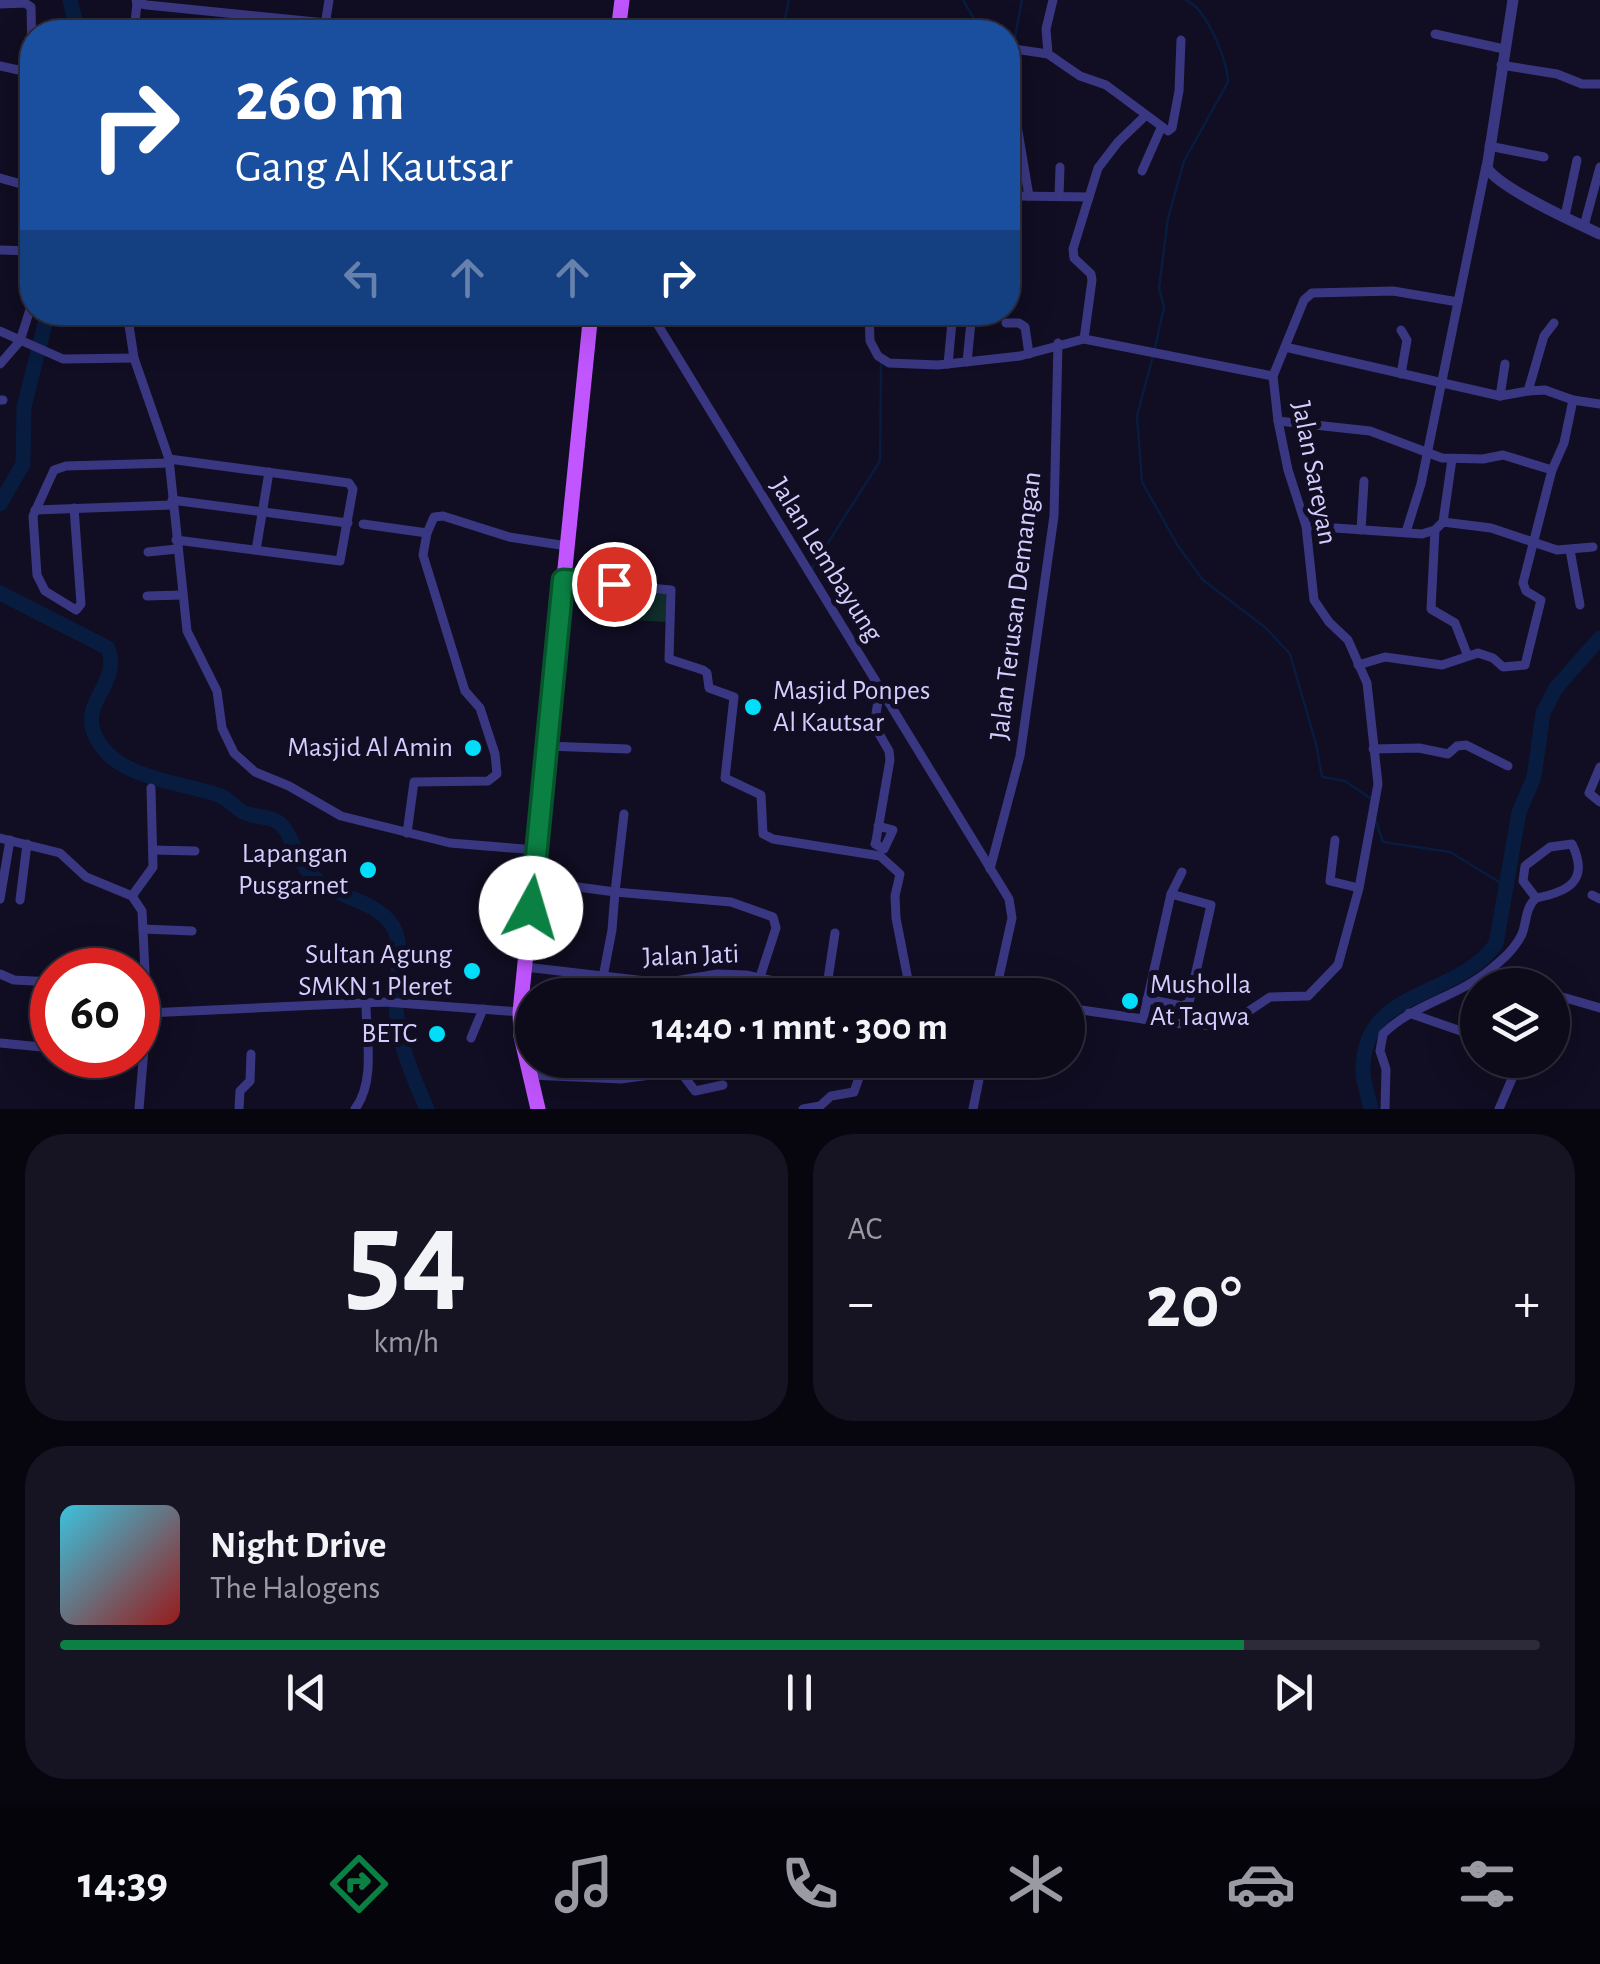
<!DOCTYPE html>
<html lang="id">
<head>
<meta charset="utf-8">
<style>
  body { margin:0; font-family:"Alegreya Sans",sans-serif; background:#161323; color:#f1f3f6; height:100vh; display:flex; flex-direction:column; font-size:38px; white-space:nowrap }
  * { box-sizing:border-box; margin:0 }
  p { font-size:32px; color:#9a9aa2 }
  .icon { flex:none; width:55px; height:55px; fill:none; stroke:currentColor; stroke-width:2; stroke-linecap:round; stroke-linejoin:round }
  .map { position:relative; height:1109px; overflow:hidden }
  .sheet { display:flex; flex-direction:column; gap:25px; padding:25px; background:#07060e; flex:1 }
  .sheet>* { flex:none }
  .top-card { position:absolute; left:20px; top:20px; width:1000px; height:305px; border-radius:40px; box-shadow:0 10px 40px #0002,0 0 0 2px #2d2b39; background:#1a4fa0; color:#fff; overflow:hidden }
  .buttons { position:absolute; left:1460px; top:968px; display:grid; gap:20px }
  .buttons a { display:grid; place-items:center; width:110px; height:110px; border-radius:50%; background:#0d0a1a; box-shadow:0 10px 40px #0002,0 0 0 2px #2d2b39; font-size:50px }
  .speed { position:absolute; left:30px; top:948px; display:flex; gap:20px; font-size:50px; font-weight:700; text-align:center }
  .speed>* { display:grid; place-content:center; width:130px; height:130px; border-radius:50%; background:#0d0a1a; box-shadow:0 10px 40px #0002,0 0 0 2px #2d2b39; line-height:1 }
  .speed .limit { border:15px solid #d22; background:#fff; color:#111 }
  .pin { position:absolute; display:grid; place-items:center; width:85px; height:85px; color:#fff; margin:-42px; border:5px solid #fff; border-radius:50%; box-shadow:0 2px 10px #0007 }
  .me { position:absolute; width:110px; margin:-55px; rotate:6deg; stroke-linejoin:round; filter:drop-shadow(0 0 8px #0008) }
  .turn { display:flex; align-items:center; gap:35px; height:210px; padding:0 50px; font-size:45px }
  .turn .icon { width:130px; height:130px; stroke-width:2.5 }
  .turn b { display:block; font-size:70px; line-height:85px }
  .lanes { display:flex; align-items:center; height:95px; padding:0 50px; background:#0003; justify-content:center; gap:50px; direction:ltr }
  .lanes .off { opacity:.35 }
  .big { font-size:75px; font-weight:700; line-height:1.1 }
  .sheet .tile { flex:1; display:flex; flex-direction:column; justify-content:center; gap:15px; min-width:0; padding:0 35px; border-radius:40px; background:#161323 }
  .sheet .dial { align-items:center; gap:0 }
  .dial b { font-size:130px; line-height:1 }
  .song { display:flex; align-items:center; gap:30px }
  .cover { width:120px; height:120px; border-radius:15px; background:linear-gradient(135deg,hsl(190 70% 55%),hsl(0 70% 35%)) }
  .played { height:10px; border-radius:5px; background:linear-gradient(90deg,#0b8043 80%,#2d2b39 80%) }
  .keys { display:flex; justify-content:space-around; direction:ltr }
  .heat { display:flex; justify-content:space-between; align-items:center; font-size:55px; direction:ltr }
  .sheet .tiles { flex:1; display:grid; gap:25px; grid-template-columns:1fr 1fr }
  .tile:last-child { grid-column:span 2 }
  .trip { position:absolute; left:515px; top:978px; width:570px; height:100px; border-radius:50px; background:#0d0a1a; box-shadow:0 10px 40px #0002,0 0 0 2px #2d2b39; font-weight:700; line-height:100px; text-align:center }
  .tab-bar { display:flex; height:160px; justify-content:space-around; align-items:center; background:#05040a; color:#9a9aa2 }
  .tab-bar .icon { width:70px; height:70px }
  .tab-bar .selected { color:#0b8043 }
  .tab-bar b { font-size:45px; color:#f1f3f6 }
  .map>svg:first-child { display:block }
  .green { fill:#102c2b }
  .lines { fill:none; stroke-linecap:round; stroke-linejoin:round }
  .stream { stroke:#081c3f; stroke-width:2.5 }
  .river { stroke:#081c3f; stroke-width:15 }
  .minor { stroke:#3a3782; stroke-width:9 }
  .tertiary { stroke:#3a3782; stroke-width:11 }
  .primary { stroke:#c155ff; stroke-width:15 }
  .route-casing { stroke:#07532c; stroke-width:25 }
  .route { stroke:#0b8043; stroke-width:18 }
  .poi-dot { fill:#00def9; stroke:#110d22; stroke-width:4 }
  .labels { text-anchor:middle; dominant-baseline:central; stroke-width:10; stroke-linejoin:round; paint-order:stroke }
  .street-label { font-size:28px; fill:#d4ceff; stroke:#110d22 }
  .poi-label { font-size:28px; fill:#d4ceff; stroke:#110d22; text-anchor:end }
</style>
</head>
<body>
<div class="map">
<svg width="1600" height="1109" viewBox="0 0 1600 1109">
  <rect width="100%" height="100%" fill="#110d22"/>
  <!-- green -->
  <polygon class="green" points="635,588 666,590 668,622 633,620"/>
  <g class="lines">
    <!-- stream -->
    <g class="stream">
      <polyline points="963,0 973,17 974,32"/>
      <polyline points="782,32 789,0"/>
      <polyline points="1008,40 1015,37 1022,0"/>
      <path d="M1155 348 1164 307 1159 288 1168 218 1184 161 1228 82C1227 60 1207 9 1186 0"/>
      <polyline points="1153,356 1137,416 1142,482 1178,546 1203,580 1266,628 1290,654 1316,744 1322,777 1345,781 1370,798"/>
      <polyline points="812,568 880,461 881,364"/>
      <polyline points="1376,821 1383,842 1450,852 1504,885"/>
    </g>
    <!-- river -->
    <g class="river">
      <polyline points="70,0 78,32"/>
      <polyline points="0,504 23,464 24,407 48,312"/>
      <path d="M0 593 108 648C121 683 81 701 94 733 112 779 178 781 218 795 229 798 233 807 243 812 257 819 274 814 284 828 297 847 296 861 316 879 336 897 369 899 388 920 406 938 397 970 396 993 394 1033 411 1073 427 1109"/>
      <path d="M1371 1109C1369 1096 1363 1084 1363 1071 1363 986 1454 1001 1496 944L1519 812 1534 777 1543 713 1556 688 1600 638"/>
    </g>
    <!-- minor -->
    <g class="minor">
      <polyline points="136,0 137,3 147,5 326,23"/>
      <polyline points="0,4 25,3 31,7 32,52"/>
      <polyline points="134,32 137,3"/>
      <polyline points="324,32 329,0"/>
      <polyline points="1435,34 1504,49"/>
      <polyline points="1008,48 1048,54 1080,76 1106,85 1168,131 1172,128 1179,91 1181,40"/>
      <polyline points="1048,54 1046,29 1053,0"/>
      <polyline points="1501,65 1557,74 1582,84 1600,84"/>
      <polyline points="0,66 32,73"/>
      <polyline points="1008,88 1014,108 1029,196"/>
      <polyline points="1489,146 1544,157"/>
      <polyline points="1142,171 1161,128"/>
      <polyline points="0,178 32,187"/>
      <polyline points="1008,196 1089,197"/>
      <polyline points="1059,196 1060,167"/>
      <polyline points="1565,216 1577,160"/>
      <polyline points="1584,226 1600,167"/>
      <polyline points="0,250 32,251"/>
      <polyline points="127,312 134,358 169,459 187,631 217,691 222,728 234,753 255,772 289,786 341,816 450,843 536,850"/>
      <polyline points="650,312 1009,899 1012,918 995,995"/>
      <polyline points="869,312 870,341 878,356 889,363 938,365 1020,356 1084,339 1273,376"/>
      <polyline points="285,318 285,312"/>
      <polyline points="1006,323 1019,323 1025,327 1029,354"/>
      <polyline points="1401,330 1407,340 1401,374"/>
      <polyline points="0,331 63,359 134,358"/>
      <polyline points="1084,339 1092,280 1091,274 1074,258 1073,249 1098,168 1118,142 1145,116"/>
      <polyline points="1285,347 1500,396 1528,391 1544,336 1554,323"/>
      <polyline points="967,362 972,312"/>
      <polyline points="0,364 20,341 32,303"/>
      <polyline points="948,364 953,312"/>
      <polyline points="1528,391 1545,390 1573,400 1564,443 1552,470"/>
      <polyline points="1500,396 1505,364"/>
      <polyline points="0,400 3,400"/>
      <polyline points="1573,400 1600,404"/>
      <polyline points="1278,421 1370,431 1442,458 1483,459 1503,455 1552,470 1523,583 1526,591 1541,600 1525,665 1503,667 1493,658 1478,653 1442,665 1385,657 1358,665"/>
      <polyline points="169,459 349,483 353,489 340,561 176,540"/>
      <polyline points="172,500 348,523"/>
      <polyline points="74,508 81,604 76,610 45,591 37,575 33,516 54,470 66,466 169,463"/>
      <polyline points="35,510 172,505"/>
      <polyline points="1443,522 1452,459"/>
      <polyline points="363,524 427,533"/>
      <polyline points="1306,526 1422,534 1435,530 1443,522 1491,528 1557,550 1593,547"/>
      <polyline points="1361,530 1364,481"/>
      <polyline points="1435,530 1431,609 1455,623 1467,654"/>
      <polyline points="1406,532 1421,484 1458,302"/>
      <polyline points="256,550 269,472"/>
      <polyline points="1570,550 1580,605"/>
      <polyline points="148,552 177,549"/>
      <polyline points="563,580 671,590 669,659 703,670 707,673 709,688 734,697 725,778 761,795 763,834 773,839 880,856 900,874 895,896 896,918 911,995"/>
      <polyline points="147,596 183,595"/>
      <polyline points="546,746 627,749"/>
      <polyline points="1373,749 1419,748 1448,754 1457,746 1466,745 1508,766"/>
      <polyline points="1600,767 1589,793 1600,802"/>
      <polyline points="624,814 615,892 731,902 773,917 776,928 760,977"/>
      <polyline points="878,826 893,830 884,849 875,844 876,841 890,760 889,751 874,725 880,690"/>
      <polyline points="407,833 414,782 488,781 497,774 495,754 480,708 465,691 423,555 427,533 434,517 443,516 509,537 567,546"/>
      <polyline points="0,838 60,853 86,877 132,896 142,911 147,1013 139,1109"/>
      <polyline points="1335,840 1330,881 1359,888"/>
      <path d="M1572 844C1590 881 1568 892 1536 898L1523 881 1525 866 1550 847Z"/>
      <polyline points="153,850 195,851"/>
      <polyline points="990,869 1020,756 1054,516 1058,343"/>
      <polyline points="533,881 615,892 612,930 603,977"/>
      <polyline points="1592,895 1600,899"/>
      <polyline points="132,896 153,867 151,788"/>
      <polyline points="0,899 10,840"/>
      <polyline points="20,900 27,844"/>
      <polyline points="143,929 192,931"/>
      <polyline points="525,967 663,983 717,974 746,975 816,990 858,995"/>
      <polyline points="0,974 14,980 52,982"/>
      <polyline points="826,992 835,933"/>
      <polyline points="1552,994 1600,1008"/>
      <polyline points="593,995 596,976"/>
      <polyline points="1147,999 1182,1006 1189,1003 1211,905 1171,894"/>
      <polyline points="1068,1008 1170,1023 1216,1026 1237,1019 1270,997 1308,996 1338,965 1359,888 1378,784 1367,683 1348,640 1329,622 1314,600 1306,526 1288,470 1278,421 1273,376 1304,300 1312,293 1393,291 1458,302 1486,166"/>
      <polyline points="147,1013 385,1002 520,1012"/>
      <polyline points="1409,1013 1478,1037"/>
      <polyline points="1143,1019 1171,894 1182,872"/>
      <polyline points="471,1038 483,1009"/>
      <polyline points="1552,1041 1559,1043"/>
      <polyline points="0,1043 52,1048"/>
      <polyline points="681,1060 680,1071 695,1091 723,1085"/>
      <polyline points="530,1075 621,1079 680,1071"/>
      <polyline points="581,1077 584,1060"/>
      <polyline points="239,1109 240,1091 250,1081 251,1054"/>
      <path d="M355 1109C376 1081 366 1037 366 1004"/>
      <polyline points="803,1109 820,1106 831,1096 854,1092 865,1060"/>
      <polyline points="973,1109 983,1060"/>
      <path d="M1385 1109 1386 1069 1380 1051 1383 1034C1413 1004 1458 997 1491 969 1503 959 1515 949 1522 934 1527 921 1525 908 1536 898"/>
      <polyline points="1499,1109 1520,1060"/>
    </g>
    <!-- tertiary -->
    <path class="tertiary" d="M1513 0 1487 168C1501 189 1574 222 1600 234"/>
    <!-- primary -->
    <g class="primary">
      <polyline points="618,32 622,0"/>
      <polyline points="538,1109 521,1036 520,1012 591,312"/>
    </g>
  </g>
  <g class="lines">
    <!-- route casing -->
    <g class="route-casing">
      <polyline id="route" points="531,908 563,580 614,584"/>
    </g>
    <!-- route -->
    <use href="#route" class="route"/>
  </g>
  <!-- markers -->
  <g class="poi-dot">
    <circle cx="753" cy="707" r="10"/>
    <circle cx="473" cy="748" r="10"/>
    <circle cx="368" cy="870" r="10"/>
    <circle cx="472" cy="971" r="10"/>
    <circle cx="1130" cy="1001" r="10"/>
    <circle cx="437" cy="1034" r="10"/>
  </g>
  <g class="labels">
    <!-- street labels -->
    <g class="street-label">
      <text transform="translate(1314 473) rotate(79)">Jalan Sareyan</text>
      <text transform="translate(826 560) rotate(58)">Jalan Lembayung</text>
      <text transform="translate(1016 606) rotate(-83)">Jalan Terusan Demangan</text>
      <text transform="translate(691 956) rotate(-2)">Jalan Jati</text>
    </g>
    <!-- poi labels -->
    <g class="poi-label">
      <text x="773" y="691" text-anchor="start">Masjid Ponpes<tspan x="773" dy="32">Al Kautsar</tspan></text>
      <text x="453" y="748">Masjid Al Amin</text>
      <text x="348" y="854">Lapangan<tspan x="348" dy="32">Pusgarnet</tspan></text>
      <text x="452" y="955">Sultan Agung<tspan x="452" dy="32">SMKN 1 Pleret</tspan></text>
      <text x="1150" y="985" text-anchor="start">Musholla<tspan x="1150" dy="32">At Taqwa</tspan></text>
      <text x="417" y="1034">BETC</text>
    </g>
  </g>
</svg>
<div class="buttons">
<a><svg class="icon" aria-label="layers" viewBox="0 0 24 24"><path d="M12 4l9 5-9 5-9-5zM3 14l9 5 9-5"/></svg></a>
</div>
<div class="speed"><div class="limit">60</div></div>
<div class="pin" style="left:614px;top:584px;background:#d93025"><svg class="icon" aria-label="arrive" viewBox="0 0 24 24"><path d="M6 21V4h12l-3 4 3 4H6"/></svg></div>
<svg class="me" style="left:531px;top:908px" viewBox="-20 -20 40 40"><circle r="19" fill="#fff"/><path d="M0-13L10 11 0 6-10 11z" fill="#0b8043"/></svg>
<div class="trip">14:40 · 1 mnt · 300 m</div>
<div class="top-card">
<div class="turn"><svg class="icon" aria-label="right" viewBox="0 0 24 24"><path d="M7 20v-9h11M14 6l5 5-5 5"/></svg><div><b>260 m</b>Gang Al Kautsar</div></div>
<div class="lanes"><svg class="icon off" aria-label="left" viewBox="0 0 24 24"><path d="M17 20v-9H6M10 6l-5 5 5 5"/></svg><svg class="icon off" aria-label="ahead" viewBox="0 0 24 24"><path d="M12 20V5M6 11l6-6 6 6"/></svg><svg class="icon off" aria-label="ahead" viewBox="0 0 24 24"><path d="M12 20V5M6 11l6-6 6 6"/></svg><svg class="icon" aria-label="right" viewBox="0 0 24 24"><path d="M7 20v-9h11M14 6l5 5-5 5"/></svg></div>
</div>
</div>
<section class="sheet">
<div class="tiles">
<div class="tile dial"><b>54</b><p>km/h</p></div>
<div class="tile"><p>AC</p>
<div class="heat"><a>−</a><b class="big">20°</b><a>+</a></div>
</div>
<div class="tile">
<div class="song"><i class="cover"></i><div><b>Night Drive</b><p>The Halogens</p></div></div>
<div class="played"></div>
<div class="keys"><svg class="icon" aria-label="previous" viewBox="0 0 24 24"><path d="M18 5L8 12l10 7zM5 5v14"/></svg><svg class="icon" aria-label="pause" viewBox="0 0 24 24"><path d="M8 5v14M16 5v14"/></svg><svg class="icon" aria-label="next" viewBox="0 0 24 24"><path d="M6 5l10 7-10 7zM19 5v14"/></svg></div>
</div>
</div>
</section>
<nav class="tab-bar">
<b>14:39</b>
<svg class="icon selected" aria-label="directions" viewBox="0 0 24 24"><path d="M12 3l9 9-9 9-9-9zM9 14v-3h6M13 9l2 2-2 2"/></svg>
<svg class="icon" aria-label="music" viewBox="0 0 24 24"><path d="M9 18V5l10-2v13"/><circle cx="6" cy="18" r="3"/><circle cx="16" cy="16" r="3"/></svg>
<svg class="icon" aria-label="phone" viewBox="0 0 24 24"><path d="M5 4h4l2 5-3 2q2 4 5 5l2-3 5 2v4C11 20 4 13 5 4z"/></svg>
<svg class="icon" aria-label="climate" viewBox="0 0 24 24"><path d="M12 3v18M4 7l16 10M4 17L20 7"/></svg>
<svg class="icon" aria-label="car" viewBox="0 0 24 24"><path d="M5 17H2v-5l4-1 3-4h7l3 4 3 1v5h-3M9 17h6M6 11h13"/><circle cx="7" cy="17" r="2"/><circle cx="17" cy="17" r="2"/></svg>
<svg class="icon" aria-label="filters" viewBox="0 0 24 24"><path d="M4 7h16M4 17h16"/><circle cx="9" cy="7" r="2"/><circle cx="15" cy="17" r="2"/></svg>
</nav>
</body>
</html>
